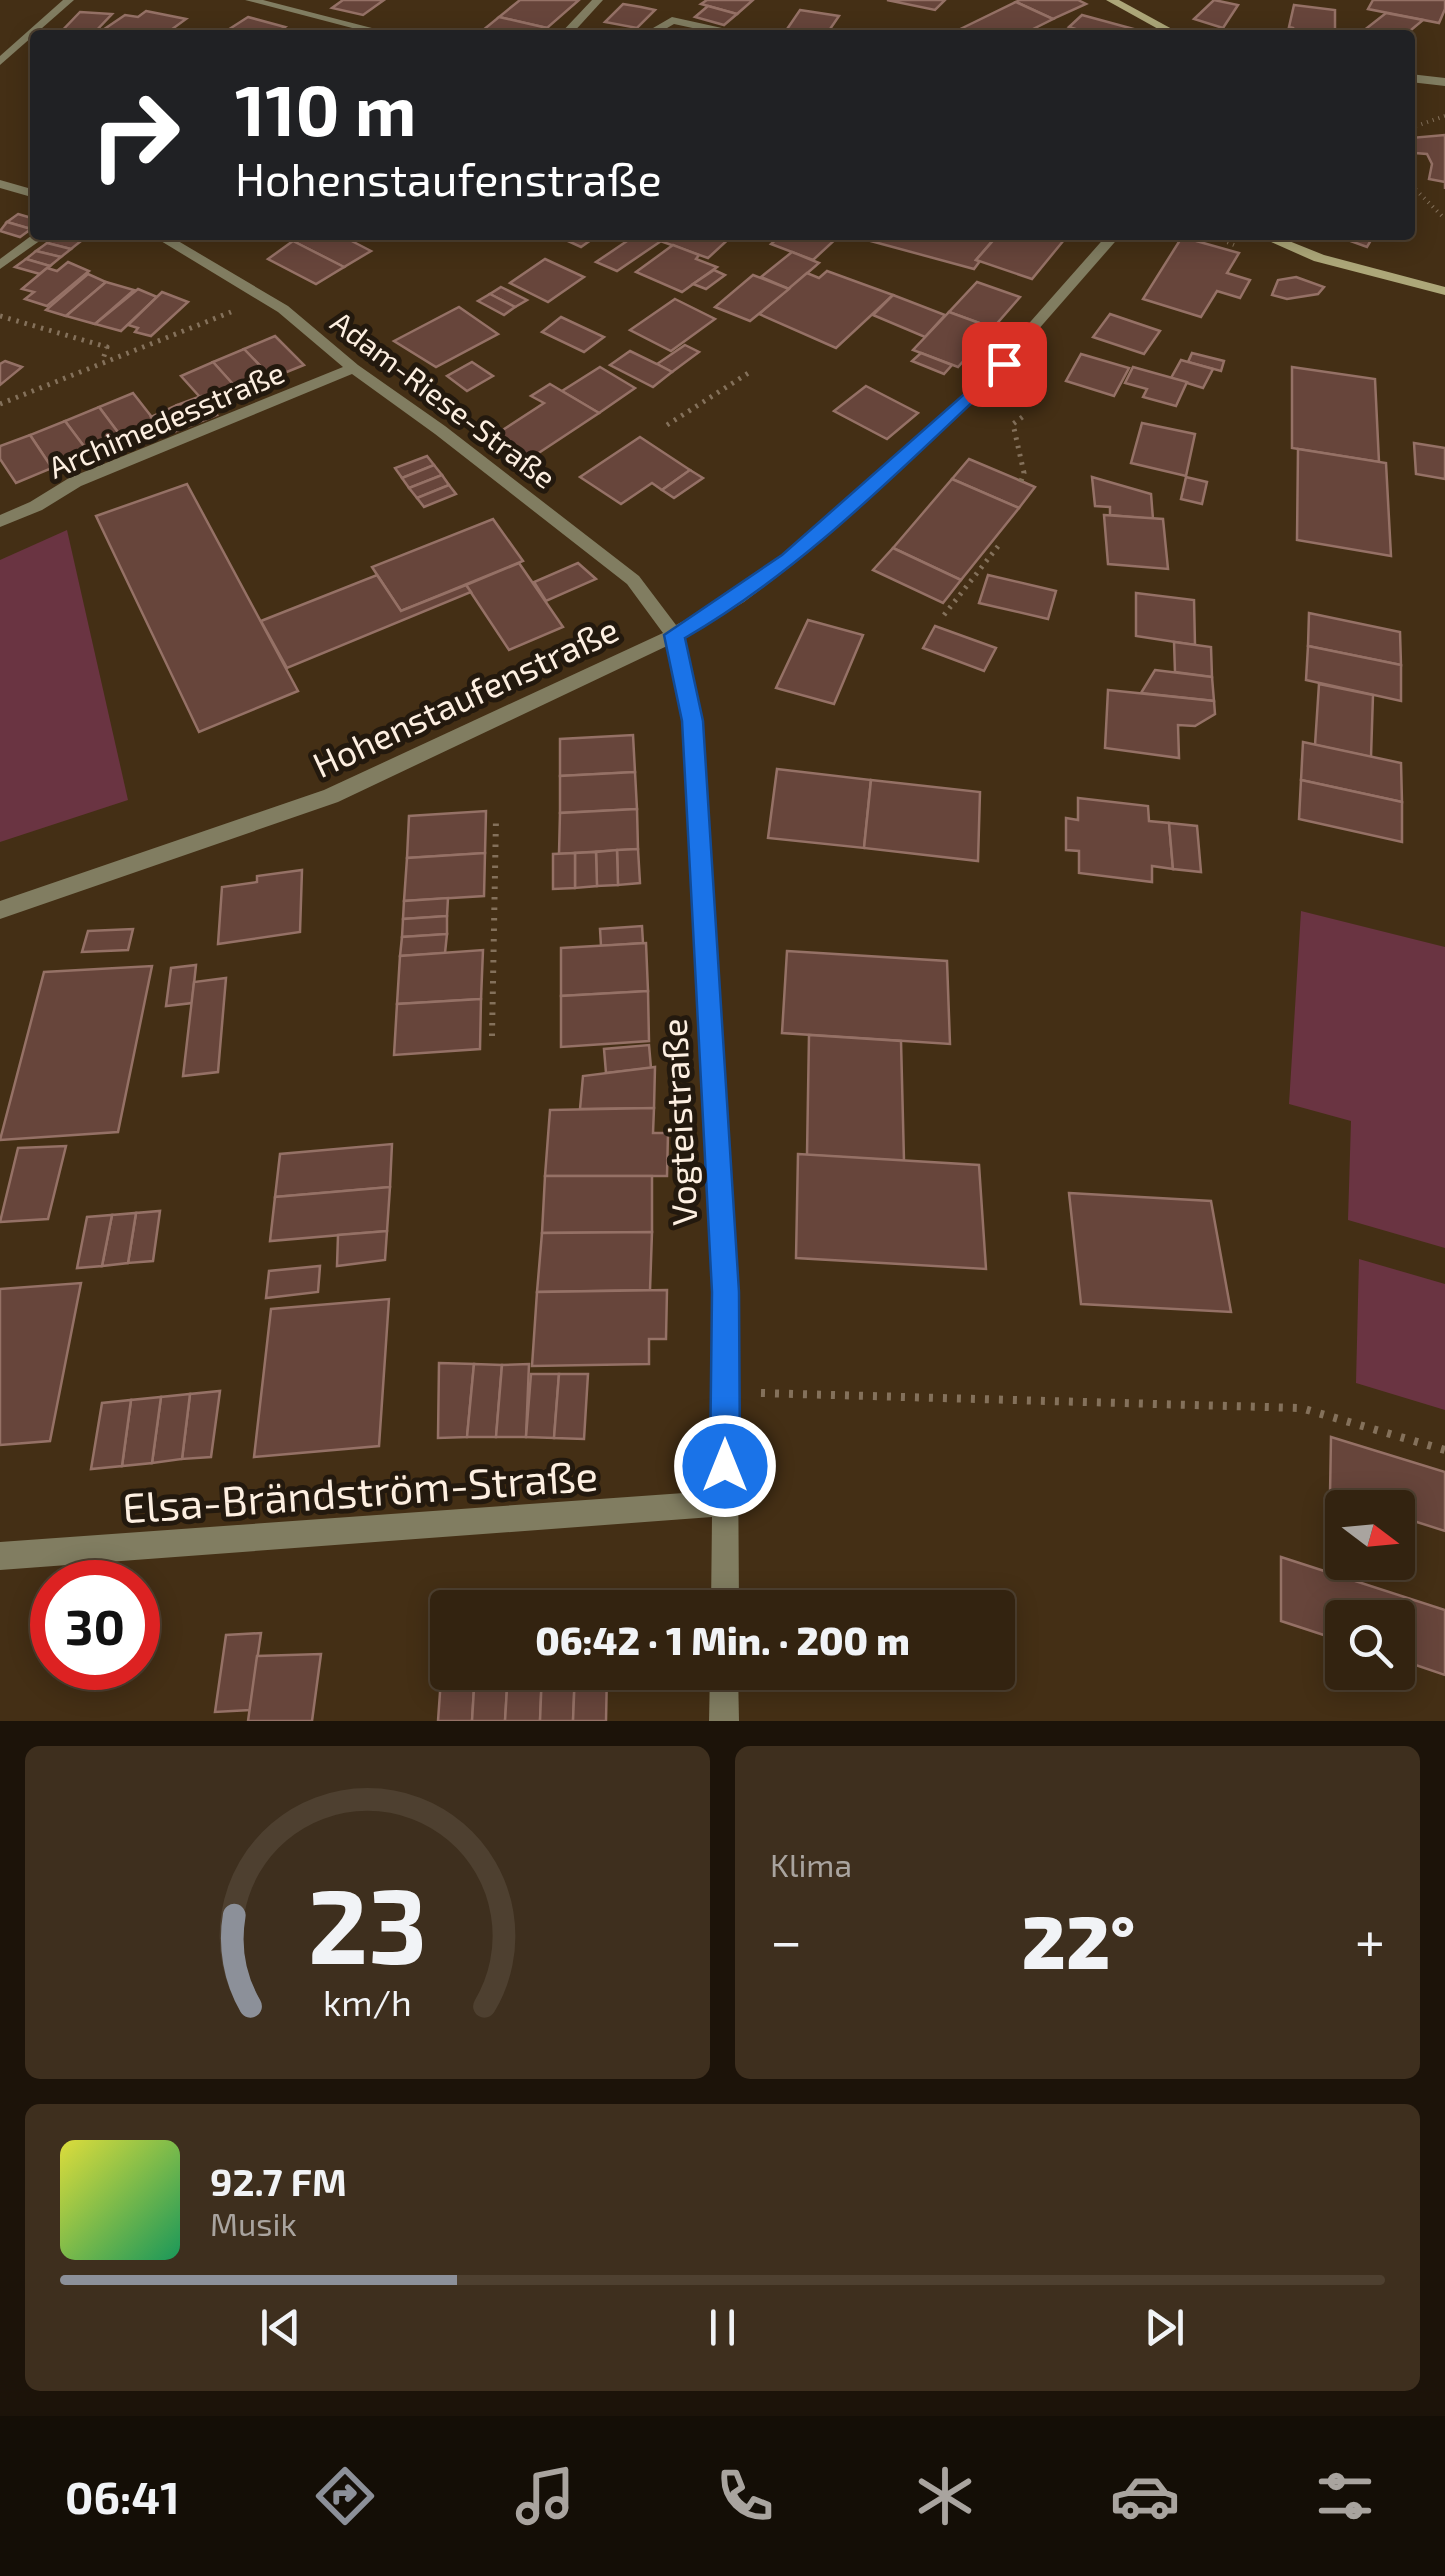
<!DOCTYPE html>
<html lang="de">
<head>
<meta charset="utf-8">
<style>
  body { margin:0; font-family:"Exo 2",sans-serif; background:#3e2f1e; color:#f1f3f6; height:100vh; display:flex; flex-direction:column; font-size:38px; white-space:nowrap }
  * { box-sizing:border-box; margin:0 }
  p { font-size:32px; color:#a9a49f }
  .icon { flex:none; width:55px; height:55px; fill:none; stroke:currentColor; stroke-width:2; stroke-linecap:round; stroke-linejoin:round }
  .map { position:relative; height:1721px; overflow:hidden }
  .side { display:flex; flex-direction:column; gap:25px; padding:25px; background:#1c1309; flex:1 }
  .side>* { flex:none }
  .top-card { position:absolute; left:30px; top:30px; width:1385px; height:210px; border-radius:10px; box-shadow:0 5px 25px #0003,0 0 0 2px #4e4030; background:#202124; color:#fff; overflow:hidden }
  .needle { width:65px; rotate:106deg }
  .fabs { position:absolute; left:1325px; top:1490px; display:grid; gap:20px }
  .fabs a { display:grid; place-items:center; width:90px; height:90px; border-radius:10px; background:#332310; box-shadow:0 5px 25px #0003,0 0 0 2px #4e4030; font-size:50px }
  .speed { position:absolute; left:30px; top:1560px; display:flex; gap:20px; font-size:50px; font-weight:700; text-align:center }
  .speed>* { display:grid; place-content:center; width:130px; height:130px; border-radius:50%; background:#332310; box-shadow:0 5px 25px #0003,0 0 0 2px #4e4030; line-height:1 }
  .speed .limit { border:15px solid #d22; background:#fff; color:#111 }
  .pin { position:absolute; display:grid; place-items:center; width:85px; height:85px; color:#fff; margin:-42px; border-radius:20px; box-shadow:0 5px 15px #0006 }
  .me { position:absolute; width:110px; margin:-55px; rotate:0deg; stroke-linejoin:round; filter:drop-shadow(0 0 8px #0008) }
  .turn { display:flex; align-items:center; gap:35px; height:210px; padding:0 40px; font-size:45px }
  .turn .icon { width:130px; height:130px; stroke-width:2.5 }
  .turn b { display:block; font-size:70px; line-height:85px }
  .big { font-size:75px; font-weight:800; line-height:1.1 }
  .side .tile { flex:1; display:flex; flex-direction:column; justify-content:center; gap:15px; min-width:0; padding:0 35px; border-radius:15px; background:#3e2f1e }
  .side .dial { align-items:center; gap:0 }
  .dial svg { height:260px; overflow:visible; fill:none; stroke:#4e4030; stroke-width:7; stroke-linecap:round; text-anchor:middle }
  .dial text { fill:#f1f3f6; stroke:none }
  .song { display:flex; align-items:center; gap:30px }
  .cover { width:120px; height:120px; border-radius:15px; background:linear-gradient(135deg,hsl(60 70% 55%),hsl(150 70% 35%)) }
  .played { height:10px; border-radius:5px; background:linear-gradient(90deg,#8c9099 30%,#4e4030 30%) }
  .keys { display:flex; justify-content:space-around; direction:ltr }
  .heat { display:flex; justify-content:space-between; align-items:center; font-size:55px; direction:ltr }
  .side .tiles { flex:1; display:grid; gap:25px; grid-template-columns:1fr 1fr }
  .tile:last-child { grid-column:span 2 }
  .trip { position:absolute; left:430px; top:1590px; width:585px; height:100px; border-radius:10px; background:#332310; box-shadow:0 5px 25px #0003,0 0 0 2px #4e4030; font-weight:800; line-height:100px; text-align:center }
  .tabs { display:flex; height:160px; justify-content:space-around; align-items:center; background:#140e06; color:#a9a49f }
  .tabs .icon { width:70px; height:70px }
  .tabs .active { color:#8c9099 }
  .tabs b { font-size:45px; color:#f1f3f6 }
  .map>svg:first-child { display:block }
  .green { fill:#6a3442 }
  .building { fill:#67453b; stroke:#957166; stroke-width:2.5 }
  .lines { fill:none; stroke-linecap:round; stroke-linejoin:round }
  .path-far3 { stroke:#84715b; stroke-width:4; stroke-dasharray:1 5; stroke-linecap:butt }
  .path-far2 { stroke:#84715b; stroke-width:5; stroke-dasharray:2.5 6; stroke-linecap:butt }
  .path-far1 { stroke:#84715b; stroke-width:6; stroke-dasharray:2.5 8; stroke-linecap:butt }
  .path { stroke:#84715b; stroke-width:8; stroke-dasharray:4 10; stroke-linecap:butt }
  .lane { fill:#817d61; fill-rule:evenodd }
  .street { fill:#817d61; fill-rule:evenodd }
  .secondary { fill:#ada779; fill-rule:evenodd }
  .route { fill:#1a73e8; stroke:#114b97; stroke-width:2.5 }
  .labels { text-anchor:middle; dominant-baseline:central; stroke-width:10; stroke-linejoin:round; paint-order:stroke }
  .far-street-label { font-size:30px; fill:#fdefe1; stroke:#23190e }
  .street-label { font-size:35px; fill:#fdefe1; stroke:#23190e }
  .near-street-label { font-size:42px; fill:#fdefe1; stroke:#23190e }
</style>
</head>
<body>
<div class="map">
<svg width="1445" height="1721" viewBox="0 0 1445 1721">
  <rect width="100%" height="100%" fill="#442f15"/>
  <!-- green -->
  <g class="green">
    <polygon points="67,530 128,800 0,842 0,560"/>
    <polygon points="1301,911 1445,947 1445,1248 1348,1220 1351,1121 1289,1104"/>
    <polygon points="1359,1259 1445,1284 1445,1410 1356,1383"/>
  </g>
  <!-- building -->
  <g class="building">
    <polygon points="343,0 384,0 363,15 332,8"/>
    <polygon points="520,0 579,0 547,28 499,17"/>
    <polygon points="707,0 753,0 737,14 701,4"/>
    <polygon points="887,0 945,0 935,10"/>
    <polygon points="1020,0 1078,0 1086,4 1053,19 1016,2"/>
    <polygon points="1214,0 1238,5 1223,28 1194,19"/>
    <polygon points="1373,0 1445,0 1445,9 1439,23 1368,9"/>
    <polygon points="1016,2 1053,19 1021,35 948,35"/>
    <polygon points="623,4 641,7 655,10 637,28 605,22"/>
    <polygon points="1294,5 1335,10 1335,35 1292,35 1293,28 1289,27"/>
    <polygon points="708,6 737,14 724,25 695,17"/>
    <polygon points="800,10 839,16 826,35 783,35"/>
    <polygon points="146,11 186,19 164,35 100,32 125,15 138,17"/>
    <polygon points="80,12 112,14 92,35 58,35"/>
    <polygon points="1386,13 1423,20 1405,35 1358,35"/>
    <polygon points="1082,15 1152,34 1095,35 1069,27"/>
    <polygon points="248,17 285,27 272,35 220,35"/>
    <polygon points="499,17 547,28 539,35 477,35"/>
    <polygon points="1445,135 1445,189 1445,182 1429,179 1432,164 1427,154 1415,153 1410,138"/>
    <polygon points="18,214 35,219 35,226 31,229 7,222"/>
    <polygon points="7,222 31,229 20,237 0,231"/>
    <polygon points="56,235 58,235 81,241 71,249 47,243"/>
    <polygon points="302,235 340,235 371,251 344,267 293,241"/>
    <polygon points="555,235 598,235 581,247"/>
    <polygon points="636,235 670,235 617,271 596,262"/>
    <polygon points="670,235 733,235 708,258 663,242"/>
    <polygon points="781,235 840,235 813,260 771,244"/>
    <polygon points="871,235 973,235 993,240 976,260 980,261 974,269 867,240"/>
    <polygon points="998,235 1048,235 1064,240 1032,279 976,260"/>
    <polygon points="1334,235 1374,235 1367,247"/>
    <polygon points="1182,237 1239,253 1227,273 1250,280 1240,298 1217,291 1201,317 1143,299"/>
    <polygon points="293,241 344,267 316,284 268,259"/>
    <polygon points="47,243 71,249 61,257 36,251"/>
    <polygon points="673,245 699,255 696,259 717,267 682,292 636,272"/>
    <polygon points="36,251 61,257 50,266 26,259"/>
    <polygon points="792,252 819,263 789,289 761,277"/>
    <polygon points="26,259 50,266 40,274 15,267"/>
    <polygon points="545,259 584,277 548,302 510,283"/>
    <polygon points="68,262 89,271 47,306 25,299 34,292 22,289 47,268 57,271"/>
    <polygon points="714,270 725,275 706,289 693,284"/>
    <polygon points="827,271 893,295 836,348 759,314 807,273 819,278"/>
    <polygon points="88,274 106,282 66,316 46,310"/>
    <polygon points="753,275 789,289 750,321 715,307"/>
    <polygon points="1296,277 1324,287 1318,294 1287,299 1272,295 1278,280"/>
    <polygon points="106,282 134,290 95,324 66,316"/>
    <polygon points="977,282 1020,297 993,328 949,312"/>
    <polygon points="501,287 527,300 515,307 490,294"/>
    <polygon points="138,289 157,297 121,331 95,324"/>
    <polygon points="162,292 188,302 151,336 135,332 138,328 128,325"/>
    <polygon points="490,294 515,307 504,315 478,301"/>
    <polygon points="893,295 945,315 925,337 873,315"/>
    <polygon points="675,299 715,319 671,351 630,330"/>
    <polygon points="459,307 498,334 436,367 394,341"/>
    <polygon points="949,312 993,328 958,367 913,350"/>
    <polygon points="1110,314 1160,331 1144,354 1093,337"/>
    <polygon points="561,317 604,337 584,352 542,332"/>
    <polygon points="275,336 304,365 272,378 244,349"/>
    <polygon points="984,338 996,343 979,363 966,357"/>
    <polygon points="685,345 699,352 672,372 657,364"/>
    <polygon points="244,349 272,378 240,392 213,362"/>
    <polygon points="630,351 657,364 672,372 653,387 610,365"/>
    <polygon points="921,353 952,365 944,374 912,361"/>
    <polygon points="1192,353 1224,361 1221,371 1188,362"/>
    <polygon points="1081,354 1129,368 1114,396 1066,381"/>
    <polygon points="1181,360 1213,369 1203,388 1171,378"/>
    <polygon points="5,361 22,367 0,385 0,364"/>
    <polygon points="213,362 240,392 208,406 181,376"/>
    <polygon points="472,362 493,376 467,391 447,376"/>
    <polygon points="600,367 635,388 599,413 562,391"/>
    <polygon points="1133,367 1187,382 1176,406 1143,397 1147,389 1125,383"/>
    <polygon points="1292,367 1375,379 1379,462 1292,448"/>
    <polygon points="550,384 599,413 531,458 495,435 544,403 531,396"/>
    <polygon points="866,386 918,413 887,439 834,411"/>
    <polygon points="133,393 158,425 123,439 99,407"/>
    <polygon points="201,396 217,415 192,425 177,405"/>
    <polygon points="177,405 192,425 166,435 151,417"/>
    <polygon points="99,407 123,439 89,453 65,421"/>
    <polygon points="65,421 89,453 52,468 30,435"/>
    <polygon points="1142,423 1195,434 1186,476 1131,463"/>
    <polygon points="30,435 52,468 16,483 0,459 0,446"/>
    <polygon points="640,437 690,470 662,490 652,483 621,504 580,477"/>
    <polygon points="1414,443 1445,448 1445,479 1416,474"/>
    <polygon points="1298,449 1386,463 1391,556 1297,540"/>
    <polygon points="427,456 434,465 402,478 395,468"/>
    <polygon points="969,459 1021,481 1035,487 1019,508 952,479"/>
    <polygon points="434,465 442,475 409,488 402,478"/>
    <polygon points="690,470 703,478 674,498 662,490"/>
    <polygon points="442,475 449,485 417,498 409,488"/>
    <polygon points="1092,477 1151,494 1153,519 1110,515 1110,507 1095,506"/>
    <polygon points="1186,477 1207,482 1202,504 1181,499"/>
    <polygon points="952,479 1019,508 961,580 893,548"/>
    <polygon points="187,484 298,691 199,732 96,516"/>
    <polygon points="449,485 456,494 424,507 417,498"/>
    <polygon points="1104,515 1163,519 1168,569 1108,564"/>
    <polygon points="493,519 523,561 401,611 372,567"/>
    <polygon points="893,548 961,580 943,603 873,570"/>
    <polygon points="519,563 563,627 509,650 466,585"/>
    <polygon points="578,563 596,579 546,601 534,582"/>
    <polygon points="377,575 401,611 466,585 471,592 287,668 261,621"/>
    <polygon points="988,575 1056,591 1048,619 979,603"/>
    <polygon points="1136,593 1194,600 1195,645 1136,636"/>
    <polygon points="1309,613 1400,632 1401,665 1308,646"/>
    <polygon points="808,620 863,635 834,704 776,688"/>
    <polygon points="935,626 996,648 984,671 923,648"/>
    <polygon points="1174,642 1211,647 1212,677 1175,672"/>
    <polygon points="1308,646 1401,665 1401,701 1306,680"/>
    <polygon points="1155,670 1212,677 1214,701 1141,693"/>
    <polygon points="1319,684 1373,695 1371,757 1315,745"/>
    <polygon points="1108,690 1214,701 1215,714 1195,726 1178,725 1179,758 1105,748"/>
    <polygon points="633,735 635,772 560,776 560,739"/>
    <polygon points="1303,742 1401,763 1402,802 1301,780"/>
    <polygon points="777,769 871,780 864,848 768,838"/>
    <polygon points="635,772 637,809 560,813 560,776"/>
    <polygon points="871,780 980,792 978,861 864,848"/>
    <polygon points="1301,780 1402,802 1402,842 1299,819"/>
    <polygon points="1078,798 1148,806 1149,821 1169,823 1173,869 1152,866 1152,882 1079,873 1079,851 1066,850 1066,818 1078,820"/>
    <polygon points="637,809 638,849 559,854 560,813"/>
    <polygon points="486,811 485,853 407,858 409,816"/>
    <polygon points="1169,823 1197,826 1201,872 1173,869"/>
    <polygon points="638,849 640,883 618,885 617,850"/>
    <polygon points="617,850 618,885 597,886 596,852"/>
    <polygon points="596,852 597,886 575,888 575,853"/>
    <polygon points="485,853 484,896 404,901 407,858"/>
    <polygon points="575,853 575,888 553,889 553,854"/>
    <polygon points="302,870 300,932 218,944 222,887 257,882 257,876"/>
    <polygon points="448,898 447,916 403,919 404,901"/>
    <polygon points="447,916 447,934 402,937 403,919"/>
    <polygon points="642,926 643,943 601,946 600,929"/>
    <polygon points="133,929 128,950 82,952 88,931"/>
    <polygon points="447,934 445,953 400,956 402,937"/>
    <polygon points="646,943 648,991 561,996 561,948"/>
    <polygon points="483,950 481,999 397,1004 400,956"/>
    <polygon points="787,951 947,961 950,1044 782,1033"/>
    <polygon points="196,965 192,1003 166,1006 171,968"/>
    <polygon points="152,966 118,1132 0,1140 44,972"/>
    <polygon points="226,978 218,1072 183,1076 194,982"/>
    <polygon points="648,991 649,1041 561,1047 561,996"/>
    <polygon points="481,999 480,1049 394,1055 397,1004"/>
    <polygon points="809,1035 901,1041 904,1161 807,1155"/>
    <polygon points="649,1045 651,1068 606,1073 604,1049"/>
    <polygon points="655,1067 654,1108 580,1109 583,1076"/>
    <polygon points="654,1108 653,1133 668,1133 667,1176 545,1176 550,1110"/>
    <polygon points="392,1144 390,1187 275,1197 280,1154"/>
    <polygon points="66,1146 48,1219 0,1222 18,1148"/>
    <polygon points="798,1154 979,1165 986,1269 796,1258"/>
    <polygon points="545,1176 652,1176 652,1232 542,1233"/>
    <polygon points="390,1187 387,1231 270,1241 275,1197"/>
    <polygon points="1069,1193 1211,1201 1231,1312 1081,1304"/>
    <polygon points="160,1211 153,1261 128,1263 136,1213"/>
    <polygon points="136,1213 128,1263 102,1266 112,1215"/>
    <polygon points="112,1215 102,1266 77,1268 87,1217"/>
    <polygon points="387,1231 385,1260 337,1266 338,1235"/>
    <polygon points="652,1232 650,1290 537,1292 542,1233"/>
    <polygon points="320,1266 318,1292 266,1298 269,1271"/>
    <polygon points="81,1283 50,1441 0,1445 0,1289"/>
    <polygon points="667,1290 666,1339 649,1339 649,1364 532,1366 537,1292"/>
    <polygon points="389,1299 379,1446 254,1457 271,1309"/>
    <polygon points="439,1363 474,1364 467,1437 438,1438"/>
    <polygon points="474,1364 502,1365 496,1437 467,1437"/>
    <polygon points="529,1364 526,1437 496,1437 502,1365"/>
    <polygon points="531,1374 559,1374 554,1438 526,1437"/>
    <polygon points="559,1374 588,1374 584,1439 554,1438"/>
    <polygon points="220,1391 211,1457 182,1459 190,1394"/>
    <polygon points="190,1394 182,1459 152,1463 161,1397"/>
    <polygon points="161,1397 152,1463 122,1466 131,1400"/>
    <polygon points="131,1400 122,1466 91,1469 102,1403"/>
    <polygon points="1331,1437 1445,1472 1445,1531 1398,1516 1398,1508 1371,1508 1330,1495"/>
    <polygon points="1281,1557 1445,1610 1445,1675 1398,1659 1398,1618 1342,1618 1342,1641 1281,1621"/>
    <polygon points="261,1633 250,1710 215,1712 226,1635"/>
    <polygon points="443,1650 448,1650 448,1672 475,1672 472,1721 438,1721"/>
    <polygon points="321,1654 312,1721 248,1721 257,1656"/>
    <polygon points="475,1672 508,1672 505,1721 472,1721"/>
    <polygon points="508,1672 542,1672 540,1721 505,1721"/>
    <polygon points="542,1672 575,1672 573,1721 540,1721"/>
    <polygon points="575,1672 607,1672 606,1721 573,1721"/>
  </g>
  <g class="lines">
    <!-- path-far3 -->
    <g class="path-far3">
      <polyline points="1410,128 1445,116"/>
      <polyline points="1410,155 1412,186 1445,219"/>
      <polyline points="1211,235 1234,245"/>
    </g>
    <!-- path-far2 -->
    <g class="path-far2">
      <polyline points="0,316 107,347 102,362"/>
      <polyline points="0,404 231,312"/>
      <polyline points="667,425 750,372"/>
      <polyline points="1021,481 1024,473 1013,424 1025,415"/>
      <polyline points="944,615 999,545"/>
    </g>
    <!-- path-far1 -->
    <polyline class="path-far1" points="492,1036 496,818"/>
    <!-- path -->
    <polyline class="path" points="761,1393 1301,1408 1445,1450"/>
    <!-- lane -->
    <g class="lane">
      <polygon points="672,17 731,30 733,32 725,35 674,24 655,35 641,35"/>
      <polygon points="35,233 48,235 0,269 0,259"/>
    </g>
    <!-- street -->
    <g class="street">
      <polygon points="63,0 74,0 0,65 0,56"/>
      <polygon points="245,0 263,0 399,35 379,35"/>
      <polygon points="592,0 603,0 571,35 559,35"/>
      <polygon points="1410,74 1445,78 1445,86 1410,82"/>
      <polygon points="0,180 35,190 35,198 0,188"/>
      <polygon points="151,235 168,235 288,306 358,365 445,426 639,576 676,625 732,594 783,555 971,389 1107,235 1121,235 981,395 795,563 744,602 683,638 701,721 737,1292 739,1608 711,1608 712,1517 0,1570 0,1542 712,1491 713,1292 683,721 667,646 338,802 0,919 0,901 324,790 663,633 627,584 435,434 352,374 81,486 42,510 0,527 0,515 30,502 69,478 343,367 278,312"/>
      <polygon points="710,1672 738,1672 739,1721 709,1721"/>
    </g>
    <!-- secondary -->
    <g class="secondary">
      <polygon points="1106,0 1119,0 1183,35 1169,35"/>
      <polygon points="1255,235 1274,235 1324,255 1445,287 1445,295 1314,261"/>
    </g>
  </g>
  <!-- route -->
  <path class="route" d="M1004 359 1012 364 1010 367C906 463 808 567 685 638L703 721 739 1292 740 1466 735 1477 725 1481 714 1477 710 1466 712 1292 689 852 682 721 664 635 782 555Z"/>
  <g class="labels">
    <!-- far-street labels -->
    <g class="far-street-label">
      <text transform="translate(444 399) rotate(37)">Adam-Riese-Straße</text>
      <text transform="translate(166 419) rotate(-23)">Archimedesstraße</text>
    </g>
    <!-- street labels -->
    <g class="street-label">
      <text transform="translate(465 696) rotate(-25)">Hohenstaufenstraße</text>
      <text transform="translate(678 1122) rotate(-93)">Vogteistraße</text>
    </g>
    <!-- near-street labels -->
    <g class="near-street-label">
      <text transform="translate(360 1490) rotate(-4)">Elsa-Brändström-Straße</text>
    </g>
  </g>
</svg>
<div class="fabs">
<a><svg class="needle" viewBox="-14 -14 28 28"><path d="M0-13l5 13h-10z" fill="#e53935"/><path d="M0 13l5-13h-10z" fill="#a9a49f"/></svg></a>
<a><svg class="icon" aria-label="search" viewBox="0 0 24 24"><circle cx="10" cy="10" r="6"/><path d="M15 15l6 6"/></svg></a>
</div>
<div class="speed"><div class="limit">30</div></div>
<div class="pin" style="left:1004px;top:364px;background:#d93025"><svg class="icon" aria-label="arrive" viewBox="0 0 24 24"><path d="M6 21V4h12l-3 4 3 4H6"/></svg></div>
<svg class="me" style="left:725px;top:1466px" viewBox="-20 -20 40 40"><circle r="17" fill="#1a73e8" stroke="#fff" stroke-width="3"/><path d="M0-11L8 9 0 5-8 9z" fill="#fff"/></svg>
<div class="trip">06:42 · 1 Min. · 200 m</div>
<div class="top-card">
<div class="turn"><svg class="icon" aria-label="right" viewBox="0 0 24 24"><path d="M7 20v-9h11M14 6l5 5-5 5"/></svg><div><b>110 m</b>Hohenstaufenstraße</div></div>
</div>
</div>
<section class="side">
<div class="tiles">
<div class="tile dial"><svg viewBox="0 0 100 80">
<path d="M14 69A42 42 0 1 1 86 69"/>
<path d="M14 69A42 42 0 0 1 9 41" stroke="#8c9099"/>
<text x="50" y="56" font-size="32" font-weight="700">23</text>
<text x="50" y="72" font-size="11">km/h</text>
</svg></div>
<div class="tile"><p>Klima</p>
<div class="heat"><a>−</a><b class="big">22°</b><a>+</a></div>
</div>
<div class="tile">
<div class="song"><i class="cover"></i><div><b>92.7 FM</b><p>Musik</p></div></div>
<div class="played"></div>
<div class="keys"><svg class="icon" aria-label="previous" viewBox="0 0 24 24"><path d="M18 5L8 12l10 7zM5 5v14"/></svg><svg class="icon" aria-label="pause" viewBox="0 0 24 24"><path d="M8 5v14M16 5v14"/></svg><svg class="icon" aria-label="next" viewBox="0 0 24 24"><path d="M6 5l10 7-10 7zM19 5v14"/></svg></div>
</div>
</div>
</section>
<nav class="tabs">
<b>06:41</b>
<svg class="icon active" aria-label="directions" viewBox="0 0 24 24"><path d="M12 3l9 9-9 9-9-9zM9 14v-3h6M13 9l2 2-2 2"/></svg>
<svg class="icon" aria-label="music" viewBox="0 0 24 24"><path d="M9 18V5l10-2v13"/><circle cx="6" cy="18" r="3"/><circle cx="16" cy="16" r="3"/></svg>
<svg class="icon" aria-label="phone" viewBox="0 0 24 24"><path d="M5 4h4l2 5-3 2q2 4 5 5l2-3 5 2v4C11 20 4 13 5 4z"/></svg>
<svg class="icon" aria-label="climate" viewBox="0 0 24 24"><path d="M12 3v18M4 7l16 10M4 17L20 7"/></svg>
<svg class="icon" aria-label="car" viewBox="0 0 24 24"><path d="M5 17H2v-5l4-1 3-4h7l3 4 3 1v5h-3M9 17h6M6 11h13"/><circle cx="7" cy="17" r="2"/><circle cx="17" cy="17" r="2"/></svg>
<svg class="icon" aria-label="filters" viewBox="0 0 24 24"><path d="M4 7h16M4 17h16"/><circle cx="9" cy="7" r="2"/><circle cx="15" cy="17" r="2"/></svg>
</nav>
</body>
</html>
